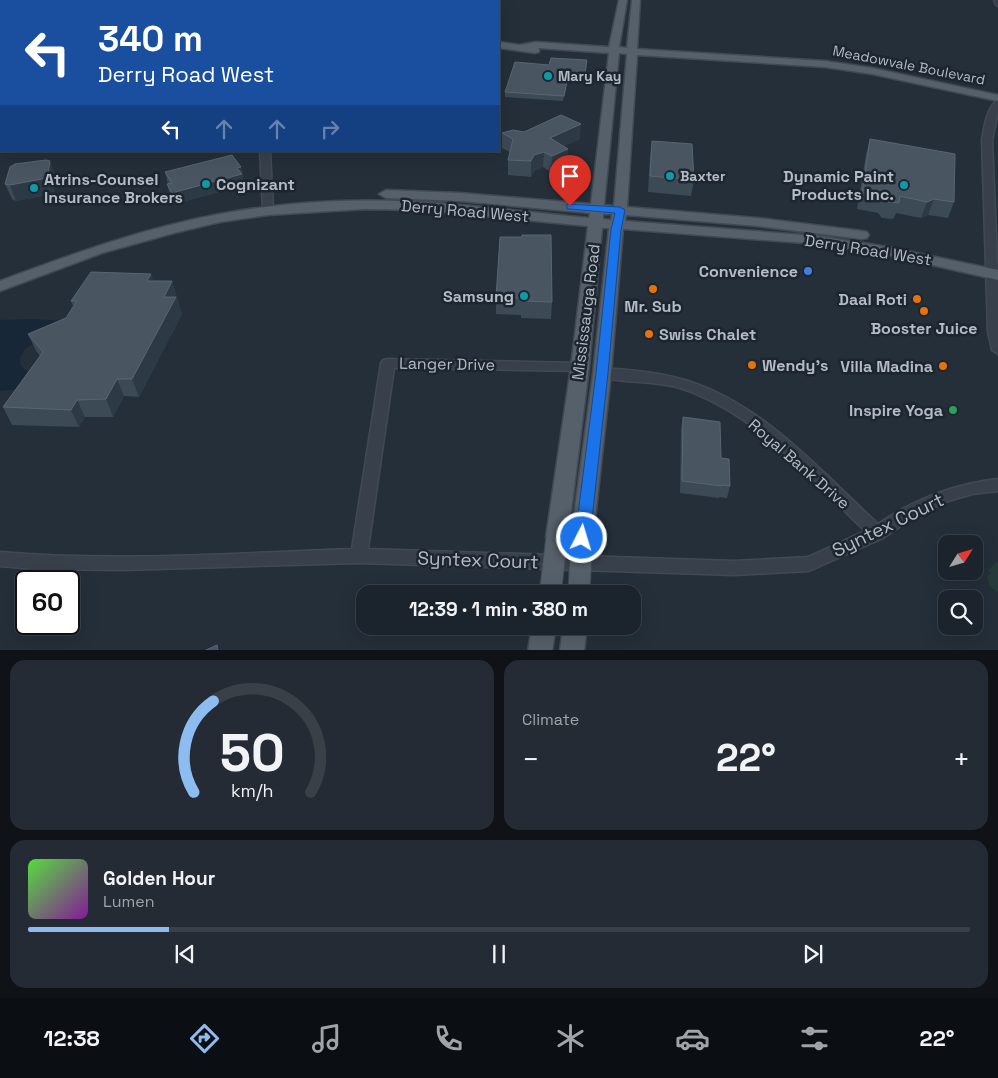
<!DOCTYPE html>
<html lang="en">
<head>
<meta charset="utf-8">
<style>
  body { margin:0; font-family:"Space Grotesk",sans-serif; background:#242b34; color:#f1f3f6; height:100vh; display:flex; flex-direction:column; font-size:19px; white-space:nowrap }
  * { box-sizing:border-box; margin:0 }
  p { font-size:16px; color:#a0a4a9 }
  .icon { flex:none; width:28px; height:28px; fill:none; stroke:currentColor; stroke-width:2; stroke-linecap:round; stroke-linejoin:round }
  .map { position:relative; height:650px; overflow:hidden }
  .drawer { display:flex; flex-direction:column; gap:10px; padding:10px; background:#0f1318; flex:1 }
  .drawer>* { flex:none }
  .guide { position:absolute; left:0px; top:0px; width:500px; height:152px; box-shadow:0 5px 20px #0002,0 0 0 1px #394048; background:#1a4fa0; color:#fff; overflow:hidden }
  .needle { width:32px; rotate:53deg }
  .controls { position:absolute; left:938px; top:535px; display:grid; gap:10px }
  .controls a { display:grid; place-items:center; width:45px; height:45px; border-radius:10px; background:#1b232c; box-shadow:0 5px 20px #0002,0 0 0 1px #394048; font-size:25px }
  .speed { position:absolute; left:15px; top:570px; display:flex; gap:10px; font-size:25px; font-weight:700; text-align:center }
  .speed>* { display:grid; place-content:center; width:65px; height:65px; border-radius:50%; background:#1b232c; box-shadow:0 5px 20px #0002,0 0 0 1px #394048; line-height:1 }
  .speed .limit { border:2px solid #111; border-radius:8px; background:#fff; color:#111 }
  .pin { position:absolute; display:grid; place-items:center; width:42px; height:42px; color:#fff; margin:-51px -21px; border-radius:50% 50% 50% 0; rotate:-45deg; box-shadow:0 0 5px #0007 }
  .pin .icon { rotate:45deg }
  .me { position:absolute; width:55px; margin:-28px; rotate:5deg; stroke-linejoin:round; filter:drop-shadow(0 0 4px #0008) }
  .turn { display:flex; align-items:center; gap:18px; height:105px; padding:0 15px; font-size:22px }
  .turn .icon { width:65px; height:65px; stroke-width:2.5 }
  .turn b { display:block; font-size:35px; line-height:42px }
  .lanes { display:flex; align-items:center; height:48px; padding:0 15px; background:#0003; justify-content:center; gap:25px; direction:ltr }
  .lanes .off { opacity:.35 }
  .big { font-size:38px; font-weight:800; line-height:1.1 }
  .drawer .tile { flex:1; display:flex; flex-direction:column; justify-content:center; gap:8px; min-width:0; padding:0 18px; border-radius:15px; background:#242b34 }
  .drawer .dial { align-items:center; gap:0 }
  .dial svg { height:130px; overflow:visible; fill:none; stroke:#394048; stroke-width:7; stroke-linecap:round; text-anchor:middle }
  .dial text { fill:#f1f3f6; stroke:none }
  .song { display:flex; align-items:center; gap:15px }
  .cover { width:60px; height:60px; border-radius:8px; background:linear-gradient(135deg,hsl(110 70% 55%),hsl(290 70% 35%)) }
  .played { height:5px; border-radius:2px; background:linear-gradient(90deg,#8dbcf1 15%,#394048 15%) }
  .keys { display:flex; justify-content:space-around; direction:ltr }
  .heat { display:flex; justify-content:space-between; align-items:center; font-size:28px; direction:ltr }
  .drawer .tiles { flex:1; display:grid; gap:10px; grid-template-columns:1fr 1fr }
  .tile:last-child { grid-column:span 2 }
  .trip { position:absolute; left:356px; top:585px; width:285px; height:50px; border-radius:15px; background:#1b232c; box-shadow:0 5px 20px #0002,0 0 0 1px #394048; font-weight:800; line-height:50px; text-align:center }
  .tabs { display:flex; height:80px; justify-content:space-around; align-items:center; background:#0b0e12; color:#a0a4a9 }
  .tabs .icon { width:35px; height:35px }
  .tabs .selected { color:#8dbcf1 }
  .tabs b { font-size:22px; color:#f1f3f6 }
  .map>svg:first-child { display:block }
  .green { fill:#263b3b }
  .water { fill:#182737 }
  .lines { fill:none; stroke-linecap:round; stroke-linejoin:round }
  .minor-casing { stroke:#414a53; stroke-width:3 }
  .major-casing { stroke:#414a53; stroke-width:3 }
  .minor { fill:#38414b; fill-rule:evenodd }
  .major { fill:#56606b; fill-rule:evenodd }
  .major-bridge-casing { stroke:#414a53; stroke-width:23; stroke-linecap:butt }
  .major-bridge { stroke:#56606b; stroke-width:21 }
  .wall { fill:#3c4a56 }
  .shaded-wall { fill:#2d3a46 }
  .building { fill:#495662; stroke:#596672 }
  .route { fill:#1a73e8; stroke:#114b97 }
  .culture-dot { fill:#0f9aa8; stroke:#1d262f; stroke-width:2 }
  .shop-dot { fill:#3f7fe0; stroke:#1d262f; stroke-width:2 }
  .food-dot { fill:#e8710a; stroke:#1d262f; stroke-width:2 }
  .leisure-dot { fill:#2e9e5b; stroke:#1d262f; stroke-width:2 }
  .labels { text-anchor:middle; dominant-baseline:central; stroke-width:5; stroke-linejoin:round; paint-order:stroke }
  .far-street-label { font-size:14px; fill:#b3bcc6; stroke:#1d262f }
  .far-poi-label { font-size:14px; font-weight:bold; fill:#b3bcc6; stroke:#1d262f; text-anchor:start }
  .poi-label { font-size:16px; font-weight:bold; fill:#b3bcc6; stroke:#1d262f; text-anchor:end }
  .street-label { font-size:16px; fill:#b3bcc6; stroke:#1d262f }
  .near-street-label { font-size:19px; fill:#b3bcc6; stroke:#1d262f }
</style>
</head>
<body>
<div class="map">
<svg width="998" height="651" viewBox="0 0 998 651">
  <rect width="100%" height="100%" fill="#242f3a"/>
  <!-- green -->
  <g class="green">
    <polygon points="0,0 115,0 117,1 1,1 0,102"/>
    <polygon points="998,561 998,592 990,587 987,576 991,573 988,570"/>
  </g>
  <!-- water -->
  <polygon class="water" points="32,319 68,321 25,349 20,358 21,366 29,373 33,388 0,391 0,320"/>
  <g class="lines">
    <!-- minor casing -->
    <g class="minor-casing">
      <g id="minor">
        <polygon points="994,0 998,0 998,6 996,5"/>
        <path d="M998 100V113L992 140 998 281V354L992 350 988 332 982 140C984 128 987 106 998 100Z"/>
        <polygon points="260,151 270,151 273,211 268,214 263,211"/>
        <path d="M388 359 580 363 585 364 587 367 585 370 580 371 394 368 368 549 734 561 808 557 865 531C810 478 755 412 680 388 653 380 624 384 597 376L595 373 597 370 602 368C631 370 660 372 688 381 765 406 821 471 878 524 915 499 953 484 998 479V491L972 494 945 502 914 517 883 538 809 571 734 575 359 563 123 570 34 569 0 566V552C117 562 235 553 352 549L381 363 383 360Z"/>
      </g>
    </g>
    <!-- major casing -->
    <g class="major-casing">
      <g id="major">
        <path d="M619 0H627L619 47 627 48 632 0H640L637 49 825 61 872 68 998 95V101L872 74 825 67 637 55 627 207 757 218 862 231 867 232 869 235 867 238 862 239 757 226 626 215 625 221 817 236 888 247 998 270V280L888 255 817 244 623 229 611 373 593 538 589 544 582 547 575 544 571 538 593 373 609 228H602L589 367 568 537 564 543 557 546 550 543 546 537 571 367 588 226 420 210 365 209 268 215 220 222 174 233 102 253 0 291V281C72 254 144 228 220 214 284 202 355 198 420 202 476 205 533 213 589 218L590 213 460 201 386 198 379 194 386 190 460 193 591 204 609 53 539 48V52L535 53 499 48V42L520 45 536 42 609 47ZM619 53 627 54 614 206 604 205ZM603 214H612L611 220 603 219Z"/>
        <rect x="0" y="114" width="1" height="6"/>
        <polygon points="532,626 556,626 552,651 528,651"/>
        <polygon points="563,626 587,626 584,651 560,651"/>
      </g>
    </g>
    <!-- minor -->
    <use href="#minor" class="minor"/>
    <!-- major -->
    <use href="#major" class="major"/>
    <!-- major-bridge casing -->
    <g class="major-bridge-casing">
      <g id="major-bridge">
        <polyline points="551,586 557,537"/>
        <polyline points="579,590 582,538"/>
      </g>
    </g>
    <!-- major-bridge -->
    <use href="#major-bridge" class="major-bridge"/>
  </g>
  <!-- wall -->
  <g class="wall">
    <polygon points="587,65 584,83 567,82 563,101 505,97 505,92"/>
    <polygon points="502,133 580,139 564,146 568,149 568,164 551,172 543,167 534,171 531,177 508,175 508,160 510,152 502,148"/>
    <polygon points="870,139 954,202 948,218 928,215 921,218 896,213 893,219 882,218 878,213 857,209 866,154"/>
    <polygon points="652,141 694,180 691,196 648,192 650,156"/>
    <polygon points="165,172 244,177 242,177 244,185 175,204 170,195 167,184 168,184"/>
    <polygon points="56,177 53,194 16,201 12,199 5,184"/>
    <polygon points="500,237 552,302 551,319 521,318 521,315 496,314 496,298"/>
    <polygon points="154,281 172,281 182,314 139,397 124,396 113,417 85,417 79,427 12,425 3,407 40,356 36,351 28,334 66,318 73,306 71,301"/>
    <polygon points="683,417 721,458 730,486 727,498 719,497 719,498 680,493 681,429"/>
  </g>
  <!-- shaded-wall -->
  <g class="shaded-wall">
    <polygon points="581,124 580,139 549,153 550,138"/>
    <polygon points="568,149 568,164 551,172 552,156"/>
    <polygon points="544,152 543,167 534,171 531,177 531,161 534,155"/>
    <polygon points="50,161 56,177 53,194 16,201 10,185"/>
    <polygon points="241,167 244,177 242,177 244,185 175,204 172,193"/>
    <polygon points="934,199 928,215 921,218 927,202"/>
    <polygon points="151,274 157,290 147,281"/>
    <polygon points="172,281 182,314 139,397 132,379 164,297"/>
    <polygon points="117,379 124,396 113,417 106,399"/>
    <polygon points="77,400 85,417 79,427 71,410"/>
  </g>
  <!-- building -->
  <g class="building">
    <polygon points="193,0 211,0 210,1 191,1"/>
    <polygon points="551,58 587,60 584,78 568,77 564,96 505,92 515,62 549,65"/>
    <polygon points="561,115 581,124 550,138 568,149 552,156 544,152 534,155 531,161 508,160 513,139 502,133 513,130 524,132"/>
    <polygon points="870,139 955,154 954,202 934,199 927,202 900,196 899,203 888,202 883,197 862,193"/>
    <polygon points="652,141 692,144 694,180 650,176"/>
    <polygon points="232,155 241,167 237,168 242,174 172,193 167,184 172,183 165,172"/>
    <polygon points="46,160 50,161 47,178 10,185 5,184 10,167 15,164"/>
    <polygon points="522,235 551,235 552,302 522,301 522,298 496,298 500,237 522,237"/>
    <polygon points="91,272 151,274 147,281 172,281 164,297 176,297 132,379 117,379 106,399 77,400 71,410 3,407 43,352 28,334 66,318 77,301 71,301"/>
    <polygon points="683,417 720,422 721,458 729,459 730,486 722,485 722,486 682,481"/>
    <polygon points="217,645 218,651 204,651"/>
  </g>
  <!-- route -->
  <polygon class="route" points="567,204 620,207 625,210 621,230 608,373 590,538 588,542 582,544 577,542 575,538 596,373 611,230 615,213 570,209 567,209"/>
  <!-- markers -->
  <g class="culture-dot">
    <circle cx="548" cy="76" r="5"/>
    <circle cx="670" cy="176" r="5"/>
    <circle cx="206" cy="184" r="5"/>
    <circle cx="904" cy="185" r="5"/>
    <circle cx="34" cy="188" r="5"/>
    <circle cx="524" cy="296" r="5"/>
  </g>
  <circle class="shop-dot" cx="808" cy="271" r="5"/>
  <g class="food-dot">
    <circle cx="653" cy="289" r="5"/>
    <circle cx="917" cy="299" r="5"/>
    <circle cx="924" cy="311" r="5"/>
    <circle cx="649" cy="334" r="5"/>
    <circle cx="752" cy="365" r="5"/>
    <circle cx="943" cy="366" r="5"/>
  </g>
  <circle class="leisure-dot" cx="953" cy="410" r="5"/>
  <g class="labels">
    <!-- far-street labels -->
    <g class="far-street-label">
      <text transform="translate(909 65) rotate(11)">Meadowvale Boulevard</text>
    </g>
    <!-- far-poi labels -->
    <g class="far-poi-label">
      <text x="558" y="76">Mary Kay</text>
      <text x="680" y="176">Baxter</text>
    </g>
    <!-- poi labels -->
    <g class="poi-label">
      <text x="894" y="176">Dynamic Paint<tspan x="894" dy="18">Products Inc.</tspan></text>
      <text x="44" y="179" text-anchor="start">Atrins-Counsel<tspan x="44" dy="18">Insurance Brokers</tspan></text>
      <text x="216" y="184" text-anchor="start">Cognizant</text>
      <text x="798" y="271">Convenience</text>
      <text x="514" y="296">Samsung</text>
      <text x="907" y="299">Daal Roti</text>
      <text x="653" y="306" text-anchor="middle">Mr. Sub</text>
      <text x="924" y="328" text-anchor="middle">Booster Juice</text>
      <text x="659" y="334" text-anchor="start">Swiss Chalet</text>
      <text x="762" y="365" text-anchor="start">Wendy's</text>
      <text x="933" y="366">Villa Madina</text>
      <text x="943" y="410">Inspire Yoga</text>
    </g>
    <!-- street labels -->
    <g class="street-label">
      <text transform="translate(465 211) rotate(5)">Derry Road West</text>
      <text transform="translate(868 250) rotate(9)">Derry Road West</text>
      <text transform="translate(586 312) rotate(-83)">Mississauga Road</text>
      <text transform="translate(447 364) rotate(1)">Langer Drive</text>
      <text transform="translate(799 464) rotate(41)">Royal Bank Drive</text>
    </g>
    <!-- near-street labels -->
    <g class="near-street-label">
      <text transform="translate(888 525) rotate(-26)">Syntex Court</text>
      <text transform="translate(478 560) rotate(2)">Syntex Court</text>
    </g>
  </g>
</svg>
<div class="controls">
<a><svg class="needle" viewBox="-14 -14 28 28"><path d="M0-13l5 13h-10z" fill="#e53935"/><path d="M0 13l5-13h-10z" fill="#a0a4a9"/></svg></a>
<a><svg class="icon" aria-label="search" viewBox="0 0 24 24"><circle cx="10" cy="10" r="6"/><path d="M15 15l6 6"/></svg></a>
</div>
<div class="speed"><div class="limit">60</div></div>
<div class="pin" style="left:570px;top:206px;background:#d93025"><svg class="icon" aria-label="arrive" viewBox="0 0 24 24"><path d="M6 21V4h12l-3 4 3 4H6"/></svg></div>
<svg class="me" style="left:582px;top:538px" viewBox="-20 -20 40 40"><circle r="17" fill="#1a73e8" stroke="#fff" stroke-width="3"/><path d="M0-11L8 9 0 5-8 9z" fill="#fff"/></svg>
<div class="trip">12:39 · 1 min · 380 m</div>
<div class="guide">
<div class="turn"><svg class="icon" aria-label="left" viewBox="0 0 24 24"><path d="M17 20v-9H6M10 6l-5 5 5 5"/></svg><div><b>340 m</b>Derry Road West</div></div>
<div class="lanes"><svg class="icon" aria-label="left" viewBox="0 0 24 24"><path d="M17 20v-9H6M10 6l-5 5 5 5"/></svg><svg class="icon off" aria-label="ahead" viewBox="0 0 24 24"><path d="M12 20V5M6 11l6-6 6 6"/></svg><svg class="icon off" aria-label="ahead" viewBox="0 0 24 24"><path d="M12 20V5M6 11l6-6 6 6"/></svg><svg class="icon off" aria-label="right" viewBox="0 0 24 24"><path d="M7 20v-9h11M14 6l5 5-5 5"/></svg></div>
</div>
</div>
<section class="drawer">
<div class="tiles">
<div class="tile dial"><svg viewBox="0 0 100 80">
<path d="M14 69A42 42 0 1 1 86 69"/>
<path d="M14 69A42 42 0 0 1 26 13" stroke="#8dbcf1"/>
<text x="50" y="56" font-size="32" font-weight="700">50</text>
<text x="50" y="72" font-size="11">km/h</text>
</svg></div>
<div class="tile"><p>Climate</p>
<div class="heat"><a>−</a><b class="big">22°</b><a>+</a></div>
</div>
<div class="tile">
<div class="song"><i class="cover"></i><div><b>Golden Hour</b><p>Lumen</p></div></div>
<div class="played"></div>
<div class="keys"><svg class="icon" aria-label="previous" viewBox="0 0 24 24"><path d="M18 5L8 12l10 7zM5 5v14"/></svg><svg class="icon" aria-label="pause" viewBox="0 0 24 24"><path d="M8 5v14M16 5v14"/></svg><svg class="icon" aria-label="next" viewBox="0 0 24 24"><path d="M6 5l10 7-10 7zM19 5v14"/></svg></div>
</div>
</div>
</section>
<nav class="tabs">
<b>12:38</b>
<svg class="icon selected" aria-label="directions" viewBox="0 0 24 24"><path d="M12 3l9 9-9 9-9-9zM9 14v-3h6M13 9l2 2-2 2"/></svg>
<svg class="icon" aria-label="music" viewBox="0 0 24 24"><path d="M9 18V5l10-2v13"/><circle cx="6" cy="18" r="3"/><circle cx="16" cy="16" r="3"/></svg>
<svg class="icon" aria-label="phone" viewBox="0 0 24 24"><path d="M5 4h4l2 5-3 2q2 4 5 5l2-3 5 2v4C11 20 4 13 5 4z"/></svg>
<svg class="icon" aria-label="climate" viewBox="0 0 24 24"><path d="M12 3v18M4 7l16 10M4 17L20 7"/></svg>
<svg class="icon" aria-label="car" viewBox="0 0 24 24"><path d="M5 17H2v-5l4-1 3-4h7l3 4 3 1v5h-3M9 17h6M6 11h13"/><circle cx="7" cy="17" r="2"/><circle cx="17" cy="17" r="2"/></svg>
<svg class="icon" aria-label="filters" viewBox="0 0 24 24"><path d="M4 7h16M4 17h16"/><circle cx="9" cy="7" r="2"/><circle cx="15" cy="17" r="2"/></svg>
<b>22°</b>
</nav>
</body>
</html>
